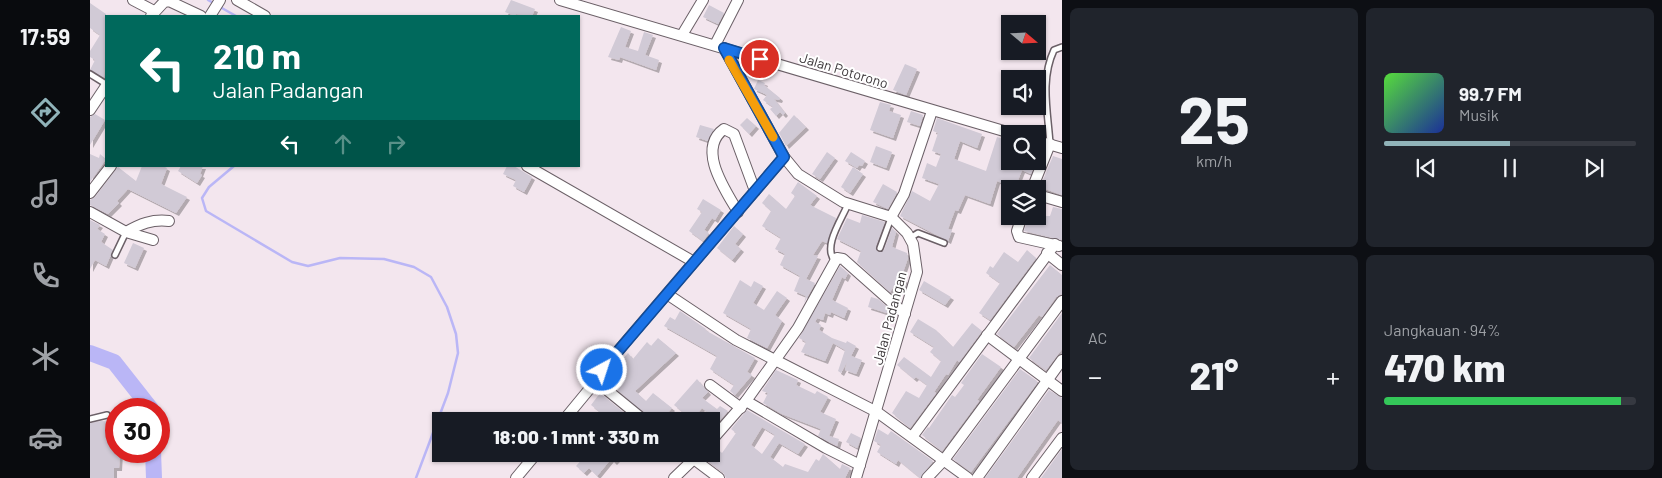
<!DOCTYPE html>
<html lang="id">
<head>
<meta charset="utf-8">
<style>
  body { margin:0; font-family:Barlow,sans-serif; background:#20242c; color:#f1f3f6; height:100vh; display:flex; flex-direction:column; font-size:19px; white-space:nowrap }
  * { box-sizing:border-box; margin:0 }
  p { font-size:16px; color:#9ea1a6 }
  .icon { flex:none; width:28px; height:28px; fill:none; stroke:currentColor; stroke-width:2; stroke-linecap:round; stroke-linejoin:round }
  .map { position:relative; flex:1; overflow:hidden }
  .side { display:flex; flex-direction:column; gap:8px; padding:8px; background:#0d0f14; width:600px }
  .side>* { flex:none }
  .guide { position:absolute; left:15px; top:15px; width:475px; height:152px; border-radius:0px; box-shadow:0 1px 4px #0004; background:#00695c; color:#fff; overflow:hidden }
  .needle { width:32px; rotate:109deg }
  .tools { position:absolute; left:911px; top:15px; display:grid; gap:10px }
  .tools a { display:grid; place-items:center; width:45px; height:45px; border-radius:0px; background:#171b24; box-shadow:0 1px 4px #0004; font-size:25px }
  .speed { position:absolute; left:15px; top:398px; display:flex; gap:10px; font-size:25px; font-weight:700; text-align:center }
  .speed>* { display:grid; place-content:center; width:65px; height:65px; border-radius:50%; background:#171b24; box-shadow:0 1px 4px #0004; line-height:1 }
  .speed .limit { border:8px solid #d22; background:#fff; color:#111 }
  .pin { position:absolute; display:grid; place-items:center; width:42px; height:42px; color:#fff; margin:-21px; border:2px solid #fff; border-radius:50%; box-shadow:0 1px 5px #0007 }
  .me { position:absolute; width:55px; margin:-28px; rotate:40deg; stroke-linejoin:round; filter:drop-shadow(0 0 4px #0008) }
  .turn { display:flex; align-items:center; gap:18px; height:105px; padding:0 25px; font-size:22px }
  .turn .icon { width:65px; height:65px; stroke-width:2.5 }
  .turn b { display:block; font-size:35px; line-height:42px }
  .lanes { display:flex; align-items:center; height:48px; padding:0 25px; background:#0003; justify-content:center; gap:25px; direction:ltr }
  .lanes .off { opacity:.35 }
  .big { font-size:38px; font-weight:800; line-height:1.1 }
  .side .card { flex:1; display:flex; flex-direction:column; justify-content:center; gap:8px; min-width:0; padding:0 18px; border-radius:8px; background:#20242c }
  .side .dial { align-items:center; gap:0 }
  .dial b { font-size:65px; line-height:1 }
  .song { display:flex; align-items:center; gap:15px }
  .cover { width:60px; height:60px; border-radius:8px; background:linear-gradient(135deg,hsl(110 70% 55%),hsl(230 70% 35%)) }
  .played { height:5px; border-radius:2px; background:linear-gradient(90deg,#90b3b9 50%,#363941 50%) }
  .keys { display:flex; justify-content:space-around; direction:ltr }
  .heat { display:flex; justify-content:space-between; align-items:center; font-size:28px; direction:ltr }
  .charge { height:8px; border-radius:4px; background:linear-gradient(90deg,#34c759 94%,#363941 0) }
  .side .tiles { flex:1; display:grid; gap:8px; grid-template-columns:repeat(2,1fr) }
  .trip { position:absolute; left:342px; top:412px; width:288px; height:50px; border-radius:0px; background:#171b24; box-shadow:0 1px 4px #0004; font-weight:800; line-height:50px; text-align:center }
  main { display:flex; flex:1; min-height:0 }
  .dock { display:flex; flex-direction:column; width:90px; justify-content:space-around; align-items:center; background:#090b0e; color:#9ea1a6 }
  .dock .icon { width:35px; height:35px }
  .dock .on { color:#90b3b9 }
  .dock b { font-size:22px; color:#f1f3f6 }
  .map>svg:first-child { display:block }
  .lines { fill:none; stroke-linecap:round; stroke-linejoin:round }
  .stream { stroke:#bab6f6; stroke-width:2.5 }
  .river { stroke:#bab6f6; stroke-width:16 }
  .building { fill:#d1cad6; fill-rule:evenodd; filter:url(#shadow) }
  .service-casing { stroke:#6b6067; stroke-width:8 }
  .minor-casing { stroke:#6b6067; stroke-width:12 }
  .service { stroke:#fff; stroke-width:5 }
  .minor { stroke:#fff; stroke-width:10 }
  .route-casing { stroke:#114b97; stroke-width:12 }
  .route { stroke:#1a73e8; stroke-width:9 }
  .slow { stroke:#f59e0b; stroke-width:9 }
  .labels { text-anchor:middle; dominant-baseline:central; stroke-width:4; stroke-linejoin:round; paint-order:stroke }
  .street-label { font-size:14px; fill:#3c373a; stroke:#fff }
</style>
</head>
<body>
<main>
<nav class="dock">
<b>17:59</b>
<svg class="icon on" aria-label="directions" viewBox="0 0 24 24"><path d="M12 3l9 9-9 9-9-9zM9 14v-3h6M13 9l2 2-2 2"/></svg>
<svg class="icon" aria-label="music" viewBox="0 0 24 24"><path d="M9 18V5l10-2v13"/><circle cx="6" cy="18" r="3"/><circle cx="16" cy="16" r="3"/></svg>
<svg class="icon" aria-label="phone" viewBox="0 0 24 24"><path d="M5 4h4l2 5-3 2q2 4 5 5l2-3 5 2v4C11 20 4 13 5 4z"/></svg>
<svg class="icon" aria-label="climate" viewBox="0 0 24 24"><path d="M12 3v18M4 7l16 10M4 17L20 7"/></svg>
<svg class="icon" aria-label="car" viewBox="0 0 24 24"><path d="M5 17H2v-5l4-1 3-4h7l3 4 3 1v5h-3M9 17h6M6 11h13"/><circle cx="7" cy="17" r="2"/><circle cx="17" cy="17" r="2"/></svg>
</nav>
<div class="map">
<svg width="972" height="478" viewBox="0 0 972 478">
  <defs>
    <filter id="shadow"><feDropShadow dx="3" dy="3" stdDeviation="0" flood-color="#0004"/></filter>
  </defs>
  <rect width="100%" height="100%" fill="#f3e6ee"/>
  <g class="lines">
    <!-- stream -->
    <g class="stream">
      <polyline points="118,0 125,4"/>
      <polyline points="130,7 146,16"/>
      <polyline points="144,166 119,187 112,198 116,211 202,262 218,266 250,258 294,259 324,267 341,277 357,307 366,334 368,353 358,393 326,478"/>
    </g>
    <!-- river -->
    <g class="river">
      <polyline points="0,353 24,362 61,409"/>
      <polyline points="63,451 64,478"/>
    </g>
  </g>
  <!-- building -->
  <g class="building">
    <polygon points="421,0 445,9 442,16 426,14 425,16 415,12"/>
    <polygon points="0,3 16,14 14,78 0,70 5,60 0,57 0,51 10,35 0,28"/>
    <polygon points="619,5 634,13 628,24 613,17"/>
    <polygon points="531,27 541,31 535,47 548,51 554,32 563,35 555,55 569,60 566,70 530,57 529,60 518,57"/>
    <polygon points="815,64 827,69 816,95 803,90"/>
    <polygon points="668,80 675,83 674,85 690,98 689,100 684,99 695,113 693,115 690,112 686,116 680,109 683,107 673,100 677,95 664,89"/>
    <polygon points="790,102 801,105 799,111 811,115 803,138 780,130"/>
    <polygon points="821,111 833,115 830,126 817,122"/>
    <polygon points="5,114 15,120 0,145 0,117"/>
    <polygon points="704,115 716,127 696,146 689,133"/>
    <polygon points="657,118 666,126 659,134 650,125"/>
    <polygon points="847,118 892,134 887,148 870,141 864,159 896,171 907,137 920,141 914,161 933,168 936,161 946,161 941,174 932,170 925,188 907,181 900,204 875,195 868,211 865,210 858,229 862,230 858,241 810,216 822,191 840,201 849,184 832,178 837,163 846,167 851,154 842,151 848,133 843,131"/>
    <polygon points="610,125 624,129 618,141 606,137"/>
    <polygon points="786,146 802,152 796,168 780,162"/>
    <polygon points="737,152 745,158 730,179 722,174"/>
    <polygon points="761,152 775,161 772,166 769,165 767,168 755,161"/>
    <polygon points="0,154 9,158 10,154 16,159 0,182"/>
    <polygon points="963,156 972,159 972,195 950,187"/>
    <polygon points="52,166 73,166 77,168 71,184 97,197 86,213 38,189 27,201 29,203 18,214 0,205 0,200 5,197 28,167 46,181"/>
    <polygon points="91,166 113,166 110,174 112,175 107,183 88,171"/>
    <polygon points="417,166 424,166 442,177 434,192 423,186 426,180 413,174"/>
    <polygon points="763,167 773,174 760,193 751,187"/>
    <polygon points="708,182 727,196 720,205 746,218 737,243 732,241 723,255 728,256 716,279 725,283 714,303 716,296 704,291 710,276 690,265 695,254 685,249 691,238 672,226 681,211 672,203 679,194 696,209 705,196 701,193"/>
    <polygon points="793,184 807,192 798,209 783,202"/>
    <polygon points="613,199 631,210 625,220 622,218 614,230 619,233 613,241 599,231 612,212 607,209"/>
    <polygon points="963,207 972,209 972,240 934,231 939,216 960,216"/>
    <polygon points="772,215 795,222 786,246 788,252 794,250 802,228 806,232 802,247 817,253 818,258 811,278 816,280 812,289 804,286 800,292 767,262 771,251 747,239 757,218 770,223"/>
    <polygon points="0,220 10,225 7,229 15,234 11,242 23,250 16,266 5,260 0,269"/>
    <polygon points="644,226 653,234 645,244 651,249 642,260 627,248"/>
    <polygon points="43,243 54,248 45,268 34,263"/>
    <polygon points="937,250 946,258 900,320 889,313 910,283 896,273 900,266 903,268 914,252 928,262"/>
    <polygon points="960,265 972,275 972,294 966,297 952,317 949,315 924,347 907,334"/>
    <polygon points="750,266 758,273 755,279 752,277 742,300 758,308 754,318 741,312 740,315 735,313 733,320 727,318 725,322 731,325 729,330 742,338 756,343 757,341 766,346 761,356 772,360 766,374 755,370 757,362 751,373 748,371 755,350 743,343 735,361 711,352 716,342 709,338"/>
    <polygon points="650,280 661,287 664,281 673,286 663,303 674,310 687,291 697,298 685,315 692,321 677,348 657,338 661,329 633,313"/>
    <polygon points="834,281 861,297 855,305 829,290"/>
    <polygon points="781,297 788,299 801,310 800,314 778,307"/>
    <polygon points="590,311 616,329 615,330 665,358 657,372 662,375 645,395 640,391 644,385 620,369 627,356 574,326 580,317 585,320"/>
    <polygon points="972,313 972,349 956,370 939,358"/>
    <polygon points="828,319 846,330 863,347 882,323 892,331 869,362 867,360 858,375 856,374 844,392 846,393 820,428 802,413 816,391 829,398 837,385 826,377 824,379 807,365 814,357 841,377 851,361 840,352 844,347 820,332"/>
    <polygon points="568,338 586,353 545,391 556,401 563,393 582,408 575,416 581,421 563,421 515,379 538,353 543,359 557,342 561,346"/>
    <polygon points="892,354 911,367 887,400 889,401 852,451 832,435 838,427 839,428 862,395 865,397 874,385 871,383"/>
    <polygon points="930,369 947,381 947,383 881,472 863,459"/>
    <polygon points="686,370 708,380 706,385 725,394 727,391 738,397 730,412 746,419 739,436 749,439 747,446 728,436 731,429 692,414 673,403 678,393 672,391"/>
    <polygon points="607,379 618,392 612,398 627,409 630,406 638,411 629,421 612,408 602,420 584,405"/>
    <polygon points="959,390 972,398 972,423 968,420 927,478 895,478"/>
    <polygon points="510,393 537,415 532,421 521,421 501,405"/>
    <path d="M657 410 715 444 708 454 689 443 680 457 693 467 695 464 718 472 726 459 729 461 733 454 750 469 752 464 760 468 755 478H636L633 472 614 458 616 454H621V448L625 447 632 453 646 433 641 429ZM672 427 685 435 672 454 661 445Z"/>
    <polygon points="11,421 26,422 26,451 30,451 29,468 24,468 24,478 0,478 0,423"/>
    <polygon points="788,429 798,435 801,431 843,461 830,478 808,460 806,464 787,452 791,445 784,441"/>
    <polygon points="761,433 771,438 767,448 756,442"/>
    <polygon points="972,449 972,478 951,478"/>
    <polygon points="497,454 532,454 524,462 521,459 507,476 499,468 494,473 486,466"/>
  </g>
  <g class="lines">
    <!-- service casing -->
    <g class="service-casing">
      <g id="service">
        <polyline points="0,74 16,84"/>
        <path d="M960 144C958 112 950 80 964 50L972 47"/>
        <polyline points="820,238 828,233 854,243"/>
        <polyline points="790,248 801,218"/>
        <polyline points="25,255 36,232"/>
        <path d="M745 261C732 247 752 219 758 204"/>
        <polyline points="0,419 17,415"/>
      </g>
    </g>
    <!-- minor casing -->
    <g class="minor-casing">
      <g id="minor">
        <polyline points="43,0 64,11"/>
        <polyline points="147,0 175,16"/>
        <polyline points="470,0 924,134"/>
        <polyline points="61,16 74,2 79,1 111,16"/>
        <polyline points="120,16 130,0"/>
        <polyline points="592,35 613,0"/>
        <polyline points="625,45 648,0"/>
        <polyline points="634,48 694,157 708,174 753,202 801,217 817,233 823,244 827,272 766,478"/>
        <polyline points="0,110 16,86"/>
        <polyline points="948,141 972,148"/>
        <polyline points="437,166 604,262"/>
        <polyline points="942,189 960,144"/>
        <polyline points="0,193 21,166"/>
        <polyline points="948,195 972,202"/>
        <polyline points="0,212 36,232 63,240"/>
        <path d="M648 212C636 191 606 149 634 129L644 134 665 191"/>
        <polyline points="932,216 927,231 929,237 969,246"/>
        <polyline points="801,217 814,194 842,111"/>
        <path d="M36 232C50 224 62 219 79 221"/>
        <polyline points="957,253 972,265"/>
        <polyline points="577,294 646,340 787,412 878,478"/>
        <polyline points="897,335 972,391"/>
        <polyline points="620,385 651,408"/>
        <polyline points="656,401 736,448 770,465"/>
        <polyline points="473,421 506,381"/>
        <polyline points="555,421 506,381 512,370 533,345 694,157"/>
        <polyline points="822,437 965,244"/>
        <polyline points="621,441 656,401 708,328 747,258 753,259 815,314"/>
        <polyline points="597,454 629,478"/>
        <polyline points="426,478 446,454"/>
        <polyline points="584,478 609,454"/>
        <polyline points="837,478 854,460 972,301"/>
        <polyline points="887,478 972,360"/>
        <polyline points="942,478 972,438"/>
      </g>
    </g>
    <!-- service -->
    <use href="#service" class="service"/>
    <!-- minor -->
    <use href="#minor" class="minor"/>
  </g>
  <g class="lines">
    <!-- route casing -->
    <g class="route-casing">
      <polyline id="route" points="512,370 694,157 634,48 670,59"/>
    </g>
    <!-- route -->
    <use href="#route" class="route"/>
    <!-- slow -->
    <polyline class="slow" points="639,60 683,137"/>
  </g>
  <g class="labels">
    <!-- street labels -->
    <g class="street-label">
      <text transform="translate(754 70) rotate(17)">Jalan Potorono</text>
      <text transform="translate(799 318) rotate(-75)">Jalan Padangan</text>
    </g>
  </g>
</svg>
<div class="tools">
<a><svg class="needle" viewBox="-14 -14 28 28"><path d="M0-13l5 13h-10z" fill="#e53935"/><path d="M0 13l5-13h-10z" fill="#9ea1a6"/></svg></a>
<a><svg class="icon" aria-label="sound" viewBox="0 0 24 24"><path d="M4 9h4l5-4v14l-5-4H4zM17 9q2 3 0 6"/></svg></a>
<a><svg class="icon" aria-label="search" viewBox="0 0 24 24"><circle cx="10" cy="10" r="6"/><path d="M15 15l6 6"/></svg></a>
<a><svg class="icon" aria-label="layers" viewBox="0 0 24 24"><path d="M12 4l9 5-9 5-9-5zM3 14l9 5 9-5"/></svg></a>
</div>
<div class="speed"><div class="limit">30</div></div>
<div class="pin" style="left:670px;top:59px;background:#d93025"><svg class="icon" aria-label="arrive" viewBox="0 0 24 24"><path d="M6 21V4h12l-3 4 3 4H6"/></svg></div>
<svg class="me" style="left:512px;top:370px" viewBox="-20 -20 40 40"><circle r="17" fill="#1a73e8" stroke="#fff" stroke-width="3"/><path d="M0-11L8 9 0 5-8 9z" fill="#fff"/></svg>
<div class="trip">18:00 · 1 mnt · 330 m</div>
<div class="guide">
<div class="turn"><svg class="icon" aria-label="left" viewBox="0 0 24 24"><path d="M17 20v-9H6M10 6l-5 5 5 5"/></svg><div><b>210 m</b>Jalan Padangan</div></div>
<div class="lanes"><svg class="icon" aria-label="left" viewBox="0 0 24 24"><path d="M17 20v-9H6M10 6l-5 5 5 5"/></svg><svg class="icon off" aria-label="ahead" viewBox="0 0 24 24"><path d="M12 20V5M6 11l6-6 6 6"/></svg><svg class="icon off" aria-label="right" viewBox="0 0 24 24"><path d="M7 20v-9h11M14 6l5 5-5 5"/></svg></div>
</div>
</div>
<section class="side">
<div class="tiles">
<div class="card dial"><b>25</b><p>km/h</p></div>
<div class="card">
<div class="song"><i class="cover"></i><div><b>99.7 FM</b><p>Musik</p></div></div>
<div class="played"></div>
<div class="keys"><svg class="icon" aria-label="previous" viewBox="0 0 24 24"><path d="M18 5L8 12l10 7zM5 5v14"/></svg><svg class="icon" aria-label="pause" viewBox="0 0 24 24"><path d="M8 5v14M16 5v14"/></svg><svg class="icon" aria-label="next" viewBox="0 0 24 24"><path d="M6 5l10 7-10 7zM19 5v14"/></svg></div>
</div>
<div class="card"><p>AC</p>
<div class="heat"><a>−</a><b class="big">21°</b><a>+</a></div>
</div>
<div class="card"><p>Jangkauan · 94%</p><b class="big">470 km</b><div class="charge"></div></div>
</div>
</section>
</main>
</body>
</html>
